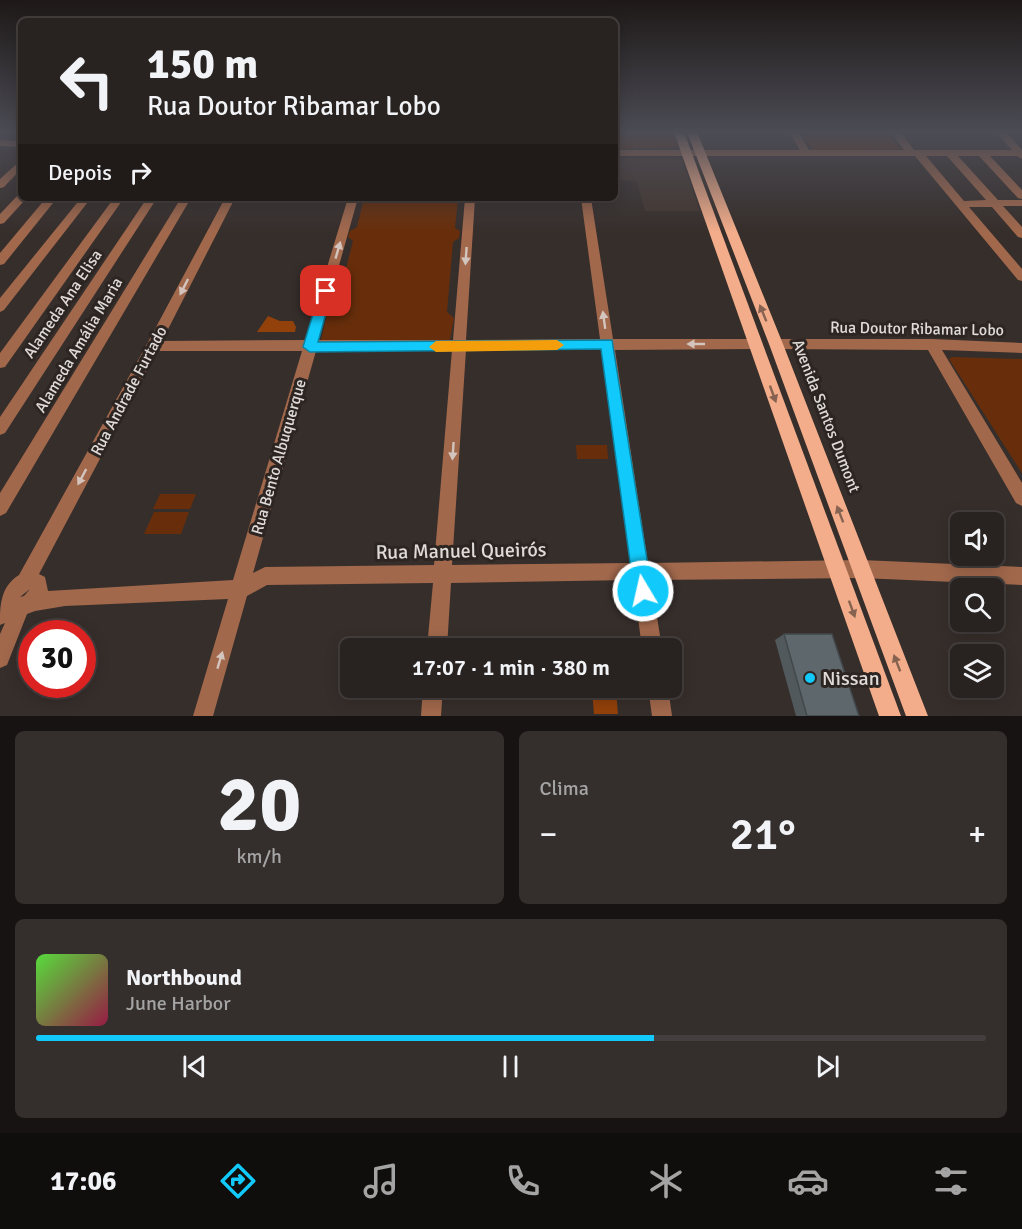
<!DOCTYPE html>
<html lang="pt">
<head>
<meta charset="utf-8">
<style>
  body { margin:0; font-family:Signika,sans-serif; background:#342f2d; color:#f1f3f6; height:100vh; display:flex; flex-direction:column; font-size:22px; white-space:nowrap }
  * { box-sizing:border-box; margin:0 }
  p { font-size:20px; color:#a5a4a5 }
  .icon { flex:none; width:33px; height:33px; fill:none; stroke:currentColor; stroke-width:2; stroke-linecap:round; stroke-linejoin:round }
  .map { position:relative; height:716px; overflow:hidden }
  .side { display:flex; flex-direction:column; gap:15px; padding:15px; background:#161312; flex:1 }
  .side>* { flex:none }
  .hud { position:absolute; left:18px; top:18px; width:600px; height:183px; border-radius:9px; box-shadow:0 3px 15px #0003,0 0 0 2px #443f3e; background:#282220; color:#f1f3f6; overflow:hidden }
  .controls { position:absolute; left:950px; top:512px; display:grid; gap:12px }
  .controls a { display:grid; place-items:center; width:54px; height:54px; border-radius:9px; background:#282220; box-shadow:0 3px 15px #0003,0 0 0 2px #443f3e; font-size:30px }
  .speed { position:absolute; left:18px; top:620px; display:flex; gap:12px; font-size:30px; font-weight:700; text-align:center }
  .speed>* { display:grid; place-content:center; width:78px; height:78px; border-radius:50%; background:#282220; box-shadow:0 3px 15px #0003,0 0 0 2px #443f3e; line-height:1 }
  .speed .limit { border:9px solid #d22; background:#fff; color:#111 }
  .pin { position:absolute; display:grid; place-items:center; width:51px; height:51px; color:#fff; margin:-26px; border-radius:12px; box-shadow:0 3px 9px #0006 }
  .me { position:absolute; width:66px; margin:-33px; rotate:351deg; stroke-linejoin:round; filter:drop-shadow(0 0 4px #0008) }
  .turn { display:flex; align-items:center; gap:21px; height:126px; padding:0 30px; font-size:27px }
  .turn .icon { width:78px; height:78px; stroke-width:2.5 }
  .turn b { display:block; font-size:42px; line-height:51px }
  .then { display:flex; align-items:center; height:57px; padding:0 30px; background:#0003; gap:12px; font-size:22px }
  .big { font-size:45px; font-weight:600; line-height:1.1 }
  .side .card { flex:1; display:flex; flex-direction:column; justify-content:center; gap:9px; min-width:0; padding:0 21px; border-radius:9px; background:#342f2d }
  .side .dial { align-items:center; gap:0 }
  .dial b { font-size:78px; line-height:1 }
  .song { display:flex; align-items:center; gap:18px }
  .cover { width:72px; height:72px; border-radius:9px; background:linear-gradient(135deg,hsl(110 70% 55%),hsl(340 70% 35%)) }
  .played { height:6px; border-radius:3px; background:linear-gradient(90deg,#11cafb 65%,#443f3e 65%) }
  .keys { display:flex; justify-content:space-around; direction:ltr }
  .heat { display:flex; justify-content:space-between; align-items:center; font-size:33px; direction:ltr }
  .side .tiles { flex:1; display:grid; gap:15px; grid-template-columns:1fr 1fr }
  .card:last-child { grid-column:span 2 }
  .trip { position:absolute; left:340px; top:638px; width:342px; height:60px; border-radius:9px; background:#282220; box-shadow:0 3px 15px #0003,0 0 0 2px #443f3e; font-weight:600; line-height:60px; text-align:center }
  .tab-bar { display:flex; height:96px; justify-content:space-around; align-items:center; background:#100e0d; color:#a5a4a5 }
  .tab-bar .icon { width:42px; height:42px }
  .tab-bar .current { color:#11cafb }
  .tab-bar b { font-size:27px; color:#f1f3f6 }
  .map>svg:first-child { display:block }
  .built { fill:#43362f }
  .green { fill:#682e0b }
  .water { fill:#93410a }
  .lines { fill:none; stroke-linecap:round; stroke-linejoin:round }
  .minor { fill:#a1684c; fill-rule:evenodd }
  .major { fill:#f3ad8a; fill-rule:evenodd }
  .wall { fill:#51595c }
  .building { fill:#5e676b; stroke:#42484b; stroke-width:1.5 }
  .oneway { fill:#d3c4bd }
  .oneway2 { fill:#866250 }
  .route { fill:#11cafb; stroke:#0b83a3; stroke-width:1.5 }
  .slow { fill:#f59e0b }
  .poi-dot { fill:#11cafb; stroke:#2c2521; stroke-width:2 }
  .labels { text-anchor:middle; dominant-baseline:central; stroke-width:6; stroke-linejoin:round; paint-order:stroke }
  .street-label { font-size:16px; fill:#e0dbd9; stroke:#2c2521 }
  .near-street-label { font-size:20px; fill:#e0dbd9; stroke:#2c2521 }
  .near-poi-label { font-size:20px; fill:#e0dbd9; stroke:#2c2521; text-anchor:start }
</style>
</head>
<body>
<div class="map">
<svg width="1022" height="716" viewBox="0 0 1022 716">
  <rect width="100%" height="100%" fill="#362e2b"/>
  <!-- built -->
  <polygon class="built" points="615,158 675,158 682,160 700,211 645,211 637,181 615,180"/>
  <!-- green -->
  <g class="green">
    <polygon points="615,132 672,132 678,147 615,149"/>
    <polygon points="801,132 887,132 901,149 813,151"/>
    <polygon points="364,198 458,198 455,228 460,231 459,238 453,242 447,312 454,318 450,340 321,340 327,314 336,308 353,241 348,237 350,231 357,227"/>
    <polygon points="952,357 1022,359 1022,473 949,359"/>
    <polygon points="576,445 607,445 608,459 577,459"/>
    <polygon points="160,494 196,494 190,509 153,509"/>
    <polygon points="154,512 189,512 181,534 144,534"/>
  </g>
  <!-- water -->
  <g class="water">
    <polygon points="268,316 280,321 293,321 296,327 295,332 257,332"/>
    <polygon points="592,691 616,691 618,714 594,714"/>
  </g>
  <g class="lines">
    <!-- minor -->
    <g class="minor">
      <path d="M789 132H798L809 150H904L891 132H900L914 150H1012L996 132H1006L1022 150V159L1017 156H990L1022 190V199L1018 198 979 156H958L998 200H1022V206H1003L1022 227V238L1018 237 992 207H969L1022 269V281L1018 280 915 156H615V150H800ZM926 156H947L986 200 964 201Z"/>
      <polygon points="0,140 21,141 21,147 0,146"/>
      <polygon points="21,160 21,169 4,187 0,188 0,179"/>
      <polygon points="21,195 21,198 26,198 25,200 4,223 0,224 0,214 17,196"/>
      <polygon points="46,198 57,198 4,264 0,265 0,253"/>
      <polygon points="81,198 91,198 4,310 0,312 0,298"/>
      <polygon points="114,198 124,198 5,367 0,368 0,353"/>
      <polygon points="147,198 157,198 5,433 0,435 0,417"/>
      <polygon points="181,198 191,198 6,513 0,516 0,493"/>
      <path d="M225 198H235L162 341 305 340 348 198H358L318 340H453L465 198H475L466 340 600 339 581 198H591L613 339H755L762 344 755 349 615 350 648 563 861 560 1022 567V585L861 578 651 580 662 648H642L633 580 451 583 447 648H427L433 583 267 585 247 596 213 716H193L228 599 65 606 35 611 27 614 7 665 0 668V634L5 623 0 625C0 606 0 587 19 575L147 344ZM452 350 434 565 265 567 253 573 316 351ZM466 350H602L631 563 452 565ZM157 351H302L233 580 48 591 45 577 39 574ZM30 589 24 596 20 597Z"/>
      <polygon points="776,339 932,339 1022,343 1022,353 942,350 1022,483 1022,506 1016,503 928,350 776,349 769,344"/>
      <polygon points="423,687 443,687 441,716 421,716"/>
      <polygon points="648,687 668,687 672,716 652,716"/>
    </g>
    <!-- major -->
    <g class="major">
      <polygon points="674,132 684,132 901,716 879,716"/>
      <polygon points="687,132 697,132 783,344 928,716 906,716 769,344"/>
    </g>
  </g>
  <!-- wall -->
  <polygon class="wall" points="784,634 859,716 796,716 775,640"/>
  <!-- building -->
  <polygon class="building" points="784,634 832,634 859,716 807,716"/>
  <!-- one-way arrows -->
  <defs><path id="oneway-solid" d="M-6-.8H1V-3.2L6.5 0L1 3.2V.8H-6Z" transform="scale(1.5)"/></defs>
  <g class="oneway">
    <use href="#oneway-solid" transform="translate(338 250) rotate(-74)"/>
    <use href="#oneway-solid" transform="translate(466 256) rotate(94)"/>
    <use href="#oneway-solid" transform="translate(184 287) rotate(117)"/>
    <use href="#oneway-solid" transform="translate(604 320) rotate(-98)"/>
    <use href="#oneway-solid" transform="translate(696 344) rotate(-180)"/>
    <use href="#oneway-solid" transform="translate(453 451) rotate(94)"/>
    <use href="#oneway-solid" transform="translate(82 477) rotate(118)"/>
    <use href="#oneway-solid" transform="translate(220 660) rotate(-73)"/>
  </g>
  <g class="oneway2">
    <use href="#oneway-solid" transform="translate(763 313) rotate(-112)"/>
    <use href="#oneway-solid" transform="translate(773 394) rotate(70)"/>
    <use href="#oneway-solid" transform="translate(840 514) rotate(-111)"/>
    <use href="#oneway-solid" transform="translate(852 609) rotate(70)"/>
    <use href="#oneway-solid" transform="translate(897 663) rotate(-111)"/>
  </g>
  <!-- sky -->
  <linearGradient id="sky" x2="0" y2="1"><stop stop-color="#1e1918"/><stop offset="0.57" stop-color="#4c4c55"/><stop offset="1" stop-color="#4c4c55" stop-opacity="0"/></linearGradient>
  <rect width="1022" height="232" fill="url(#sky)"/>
  <!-- route -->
  <polygon class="route" points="326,287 332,291 318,342 612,340 652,591 650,598 643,600 637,598 634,591 601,349 310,352 303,347 320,291"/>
  <!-- slow -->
  <polygon class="slow" points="557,340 564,345 557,350 436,352 429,347 436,341"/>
  <!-- markers -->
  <circle class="poi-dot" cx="810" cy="678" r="6"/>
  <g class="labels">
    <!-- street labels -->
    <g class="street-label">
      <text transform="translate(63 304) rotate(-56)">Alameda Ana Elisa</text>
      <text transform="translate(917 329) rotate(1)">Rua Doutor Ribamar Lobo</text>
      <text transform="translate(79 345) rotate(-59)">Alameda Amália Maria</text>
      <text transform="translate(129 391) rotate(-62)">Rua Andrade Furtado</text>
      <text transform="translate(826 416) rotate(69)">Avenida Santos Dumont</text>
      <text transform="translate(279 457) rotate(-74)">Rua Bento Albuquerque</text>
    </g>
    <!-- near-street labels -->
    <g class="near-street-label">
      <text transform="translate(461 551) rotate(-1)">Rua Manuel Queirós</text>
    </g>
    <!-- near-poi labels -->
    <g class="near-poi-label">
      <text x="822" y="678">Nissan</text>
    </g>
  </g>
</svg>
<div class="controls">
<a><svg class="icon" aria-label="sound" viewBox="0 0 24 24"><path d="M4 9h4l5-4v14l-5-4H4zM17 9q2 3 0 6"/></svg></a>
<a><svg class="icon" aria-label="search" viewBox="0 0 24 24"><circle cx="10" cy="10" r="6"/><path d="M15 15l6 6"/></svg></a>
<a><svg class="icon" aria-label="layers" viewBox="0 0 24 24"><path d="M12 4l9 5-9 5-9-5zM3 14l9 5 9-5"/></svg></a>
</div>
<div class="speed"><div class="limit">30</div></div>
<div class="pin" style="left:326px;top:291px;background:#d93025"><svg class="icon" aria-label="arrive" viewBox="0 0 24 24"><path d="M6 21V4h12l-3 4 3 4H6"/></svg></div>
<svg class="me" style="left:643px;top:591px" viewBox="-20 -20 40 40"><circle r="17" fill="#11cafb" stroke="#fff" stroke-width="3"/><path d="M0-11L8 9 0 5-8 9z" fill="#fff"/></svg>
<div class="trip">17:07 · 1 min · 380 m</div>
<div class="hud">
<div class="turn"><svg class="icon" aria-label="left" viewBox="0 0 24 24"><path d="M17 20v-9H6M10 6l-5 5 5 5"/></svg><div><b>150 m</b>Rua Doutor Ribamar Lobo</div></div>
<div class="then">Depois<svg class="icon" aria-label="right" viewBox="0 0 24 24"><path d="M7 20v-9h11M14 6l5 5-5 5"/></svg></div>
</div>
</div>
<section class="side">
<div class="tiles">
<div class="card dial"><b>20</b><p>km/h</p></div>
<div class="card"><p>Clima</p>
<div class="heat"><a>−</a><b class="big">21°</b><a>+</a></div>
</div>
<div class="card">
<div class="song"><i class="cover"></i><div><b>Northbound</b><p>June Harbor</p></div></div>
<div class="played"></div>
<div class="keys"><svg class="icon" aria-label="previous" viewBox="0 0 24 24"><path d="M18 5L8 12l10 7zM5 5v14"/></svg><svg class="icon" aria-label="pause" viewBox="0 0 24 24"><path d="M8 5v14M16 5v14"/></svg><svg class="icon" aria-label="next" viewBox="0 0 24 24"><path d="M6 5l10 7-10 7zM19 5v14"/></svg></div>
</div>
</div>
</section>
<nav class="tab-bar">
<b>17:06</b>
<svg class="icon current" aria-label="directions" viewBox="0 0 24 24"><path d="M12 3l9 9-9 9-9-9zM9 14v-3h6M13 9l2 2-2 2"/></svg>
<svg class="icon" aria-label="music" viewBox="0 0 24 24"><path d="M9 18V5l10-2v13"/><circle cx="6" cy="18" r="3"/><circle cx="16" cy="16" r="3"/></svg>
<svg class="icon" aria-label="phone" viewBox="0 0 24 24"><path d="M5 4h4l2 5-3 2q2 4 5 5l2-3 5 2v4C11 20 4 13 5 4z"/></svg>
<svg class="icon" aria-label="climate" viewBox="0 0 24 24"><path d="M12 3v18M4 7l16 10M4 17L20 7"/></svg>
<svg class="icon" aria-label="car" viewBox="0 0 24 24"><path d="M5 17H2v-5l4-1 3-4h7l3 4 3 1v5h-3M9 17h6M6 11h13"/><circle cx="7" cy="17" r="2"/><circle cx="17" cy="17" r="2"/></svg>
<svg class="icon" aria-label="filters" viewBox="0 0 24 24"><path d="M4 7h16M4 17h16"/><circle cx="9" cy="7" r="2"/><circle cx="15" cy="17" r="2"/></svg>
</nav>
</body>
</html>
